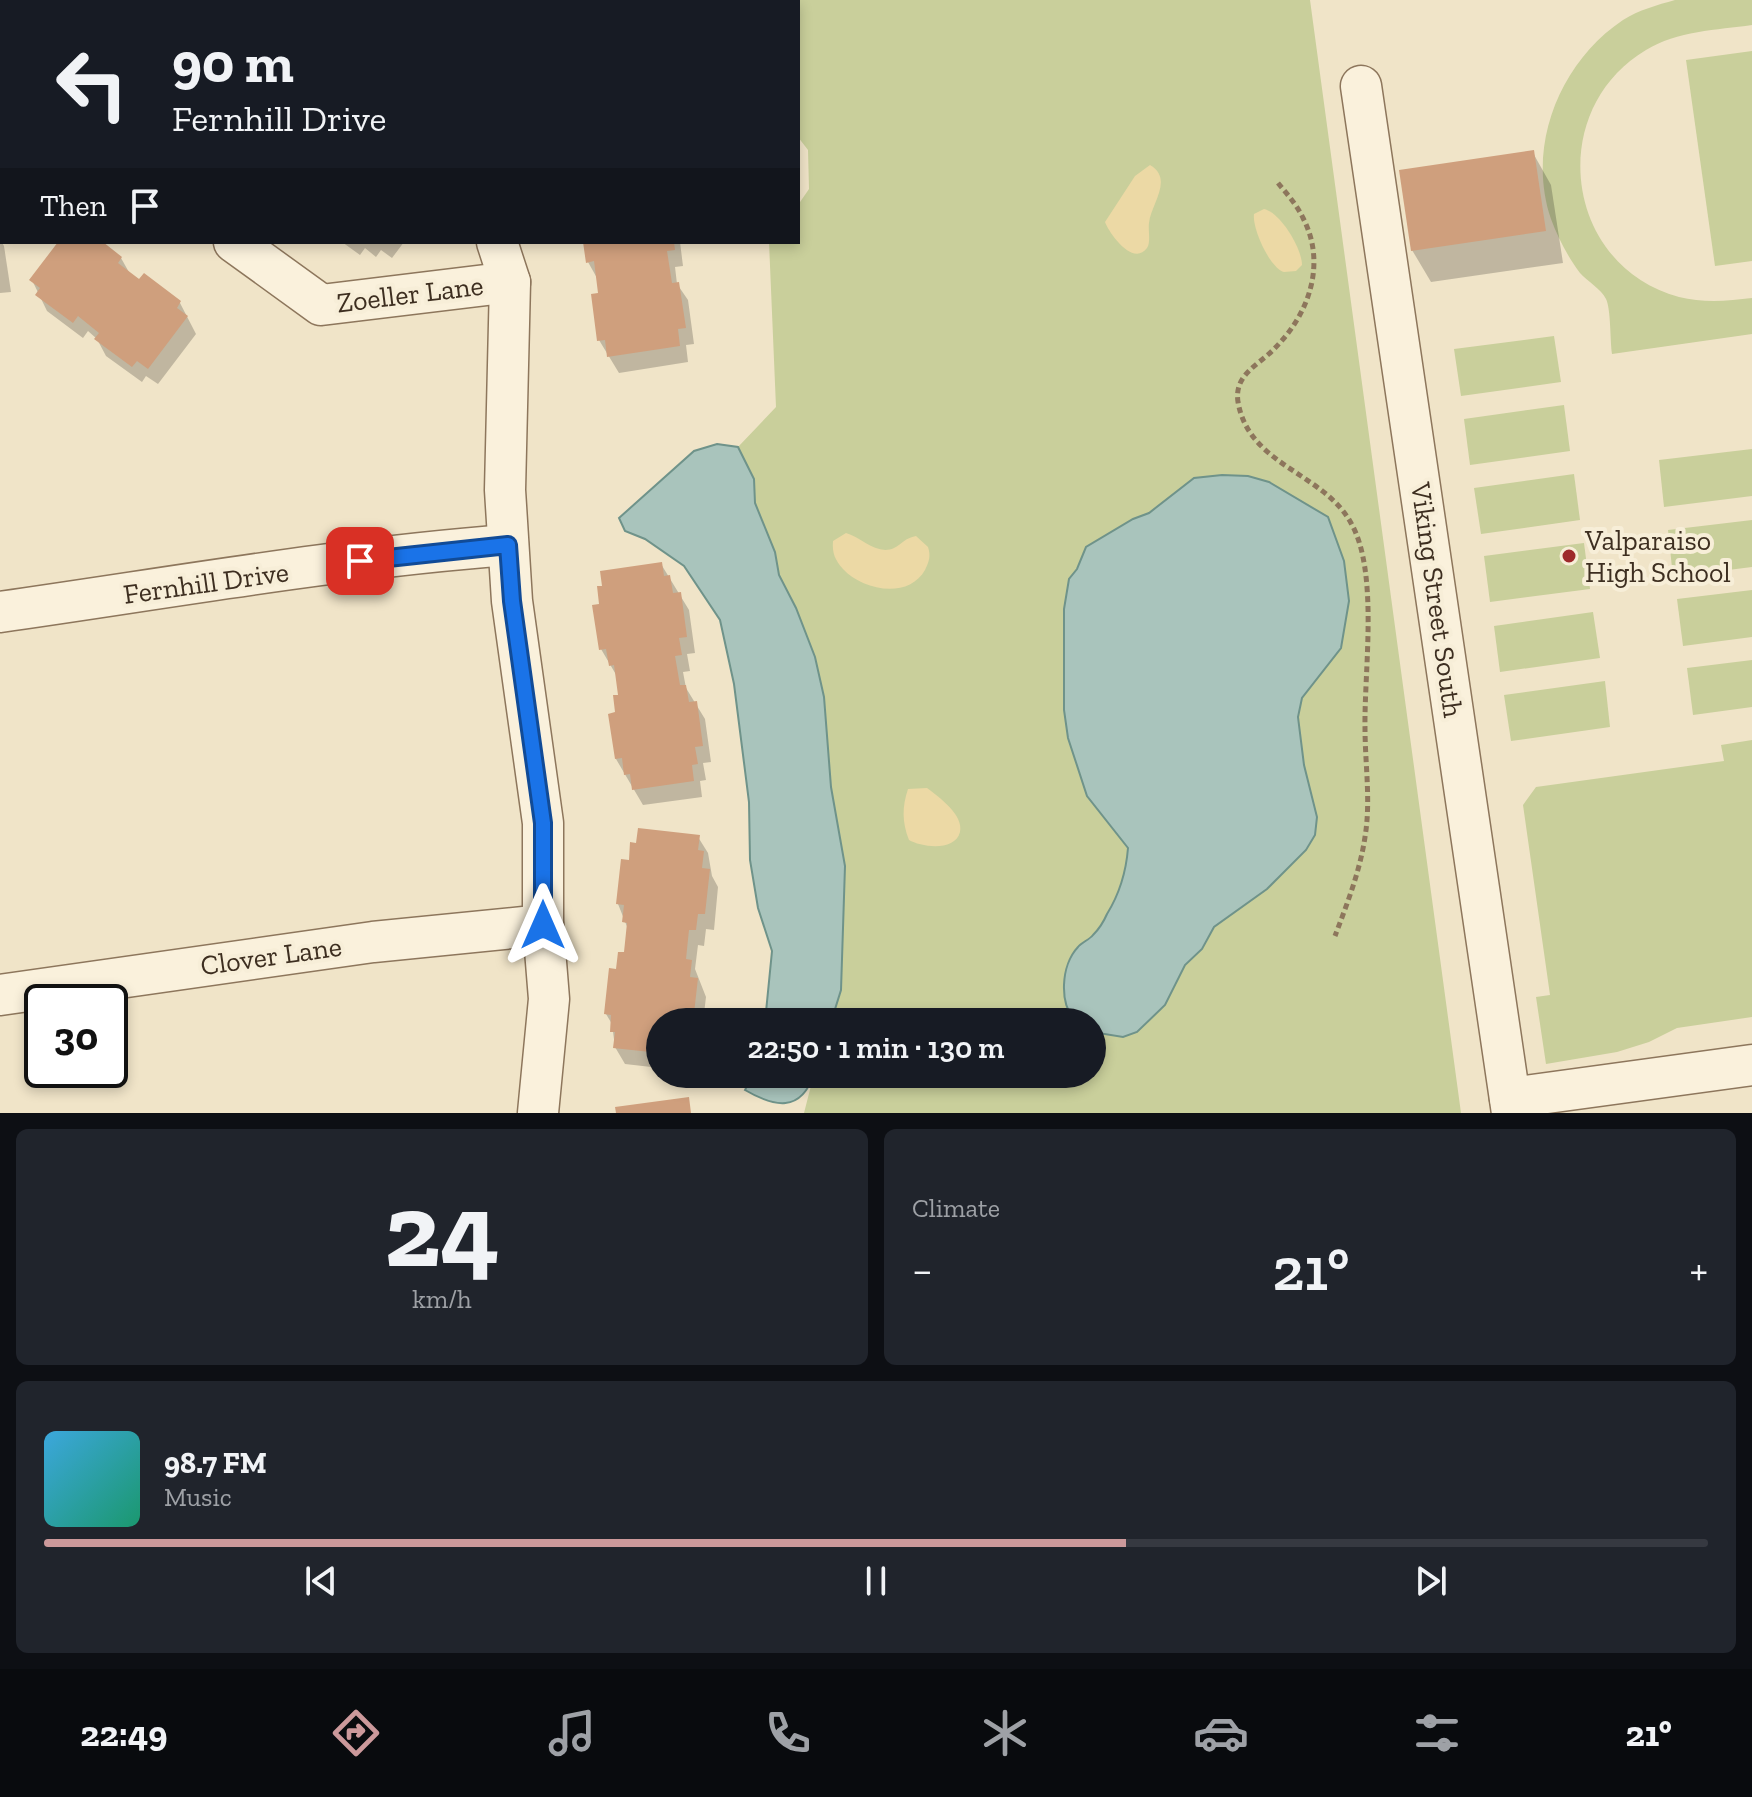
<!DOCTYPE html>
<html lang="en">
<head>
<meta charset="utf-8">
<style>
  body { margin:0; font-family:"Zilla Slab",serif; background:#20242c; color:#f1f3f6; height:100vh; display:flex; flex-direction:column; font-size:30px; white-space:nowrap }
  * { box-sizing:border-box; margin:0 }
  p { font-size:26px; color:#9ea1a6 }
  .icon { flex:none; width:44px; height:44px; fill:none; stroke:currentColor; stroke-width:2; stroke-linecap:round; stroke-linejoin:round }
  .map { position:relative; height:1113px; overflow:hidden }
  .panel { display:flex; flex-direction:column; gap:16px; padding:16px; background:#0d0f14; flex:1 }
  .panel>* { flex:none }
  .guide { position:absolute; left:0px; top:0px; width:800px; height:244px; box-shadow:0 4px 12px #0003; background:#171b24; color:#f1f3f6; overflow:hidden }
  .speed { position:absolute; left:24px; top:984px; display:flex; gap:16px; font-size:40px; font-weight:700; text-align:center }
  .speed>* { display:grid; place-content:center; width:104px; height:104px; border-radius:50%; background:#171b24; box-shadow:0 4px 12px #0003; line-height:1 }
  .speed .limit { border:4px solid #111; border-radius:12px; background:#fff; color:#111 }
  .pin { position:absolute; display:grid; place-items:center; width:68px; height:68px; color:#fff; margin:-34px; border-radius:16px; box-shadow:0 4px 12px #0006 }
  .me { position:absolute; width:88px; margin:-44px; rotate:0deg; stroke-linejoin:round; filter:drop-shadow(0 0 6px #0008) }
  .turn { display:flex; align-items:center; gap:28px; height:168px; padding:0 40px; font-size:36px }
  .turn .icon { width:104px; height:104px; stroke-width:2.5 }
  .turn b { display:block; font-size:56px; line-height:68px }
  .then { display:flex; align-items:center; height:76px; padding:0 40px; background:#0003; gap:16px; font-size:30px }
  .big { font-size:60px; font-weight:600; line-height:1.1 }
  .panel .card { flex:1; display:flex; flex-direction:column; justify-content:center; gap:12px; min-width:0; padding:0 28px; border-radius:12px; background:#20242c }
  .panel .dial { align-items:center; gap:0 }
  .dial b { font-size:104px; line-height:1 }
  .song { display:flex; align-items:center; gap:24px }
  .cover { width:96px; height:96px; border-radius:12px; background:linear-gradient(135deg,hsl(200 70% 55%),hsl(160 70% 35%)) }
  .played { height:8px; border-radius:4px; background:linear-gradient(90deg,#cc999b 65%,#363941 65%) }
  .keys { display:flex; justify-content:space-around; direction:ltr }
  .heat { display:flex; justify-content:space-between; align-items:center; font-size:44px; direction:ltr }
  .panel .tiles { flex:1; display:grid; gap:16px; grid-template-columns:1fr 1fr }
  .card:last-child { grid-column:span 2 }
  .trip { position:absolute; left:646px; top:1008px; width:460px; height:80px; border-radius:40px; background:#171b24; box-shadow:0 4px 12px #0003; font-weight:600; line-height:80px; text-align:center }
  .dock { display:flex; height:128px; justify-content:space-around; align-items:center; background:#090b0e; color:#9ea1a6 }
  .dock .icon { width:56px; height:56px }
  .dock .active { color:#cc999b }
  .dock b { font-size:36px; color:#f1f3f6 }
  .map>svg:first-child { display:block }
  .green { fill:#c9cf9b }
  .sand { fill:#ecd9a5 }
  .water { fill:#a9c4bc; stroke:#6f938a; stroke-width:2 }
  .shadow { fill:#0003 }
  .building { fill:#cf9f7d }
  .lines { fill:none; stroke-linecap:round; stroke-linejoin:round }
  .minor-casing { stroke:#8d765c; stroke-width:43 }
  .path { stroke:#8d765c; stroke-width:5; stroke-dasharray:6 4; stroke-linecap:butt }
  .minor { stroke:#faf1dc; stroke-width:40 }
  .route-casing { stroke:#114b97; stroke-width:20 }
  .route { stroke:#1a73e8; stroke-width:14 }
  .poi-dot { fill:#9e2a2b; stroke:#f7eed8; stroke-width:3 }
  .labels { text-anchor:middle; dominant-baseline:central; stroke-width:8; stroke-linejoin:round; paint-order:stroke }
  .street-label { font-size:28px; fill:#3d2e20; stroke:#f7eed8 }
  .poi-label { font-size:28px; fill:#3d2e20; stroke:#f7eed8; text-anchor:start }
</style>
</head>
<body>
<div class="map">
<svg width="1752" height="1113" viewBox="0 0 1752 1113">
  <rect width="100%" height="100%" fill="#f0e4c8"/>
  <!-- green -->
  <g class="green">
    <polygon points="714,0 1310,0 1461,1113 804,1113 814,1074 1092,1074 1092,1022 831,1022 841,990 845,866 831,787 824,697 815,657 796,608 779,575 775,552 755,503 754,479 738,447 776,407 769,242 798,242 798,205 809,189 808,150 798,137 798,2"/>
    <path d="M1675 0H1752V25C1717 30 1677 31 1646 50 1545 110 1564 266 1679 297 1703 303 1728 301 1752 298V334L1612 354C1610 341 1611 309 1606 299 1601 289 1587 281 1580 273 1568 257 1558 238 1551 219 1526 146 1560 62 1623 20 1639 10 1657 5 1675 0Z"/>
    <polygon points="1752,51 1752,261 1715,266 1686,60"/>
    <polygon points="1554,336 1561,382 1461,396 1454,349"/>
    <polygon points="1564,405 1570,451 1470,465 1464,419"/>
    <polygon points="1752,449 1752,496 1664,507 1659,460"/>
    <polygon points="1574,474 1580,520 1481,534 1474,488"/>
    <polygon points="1752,520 1752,567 1673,577 1668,530"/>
    <polygon points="1584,543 1590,589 1490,602 1484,556"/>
    <polygon points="1752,590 1752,637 1683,646 1677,599"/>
    <polygon points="1593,612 1600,658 1500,672 1494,626"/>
    <polygon points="1752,660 1752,707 1693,715 1687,668"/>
    <polygon points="1605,681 1610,727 1511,741 1504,695"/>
    <polygon points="1752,740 1752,1017 1677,1028 1649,1042 1617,1052 1546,1064 1536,997 1550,995 1523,805 1536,787 1724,761 1721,745"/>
  </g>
  <!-- sand -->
  <g class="sand">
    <path d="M1150 165C1174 179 1151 204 1149 223 1148 230 1151 242 1147 248 1133 267 1109 233 1105 222L1135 176Z"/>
    <path d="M1264 209C1281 213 1302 249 1302 265L1296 271 1284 272C1270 268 1252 229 1254 214Z"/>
    <path d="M846 533C861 537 877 556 894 548 902 544 905 538 916 536L928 547C931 556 929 562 925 570 908 600 862 590 843 569 835 560 832 553 833 541Z"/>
    <path d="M927 788C939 797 964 815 960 832 955 852 921 847 909 840 902 822 902 807 908 789Z"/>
  </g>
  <!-- water -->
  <g class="water">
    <polygon points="717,444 738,447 754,479 755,503 775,552 779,575 796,608 815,657 824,697 831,787 845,866 841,990 831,1022 765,1022 772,951 758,908 750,860 749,802 734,684 720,620 684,566 645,539 625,531 619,518 694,451"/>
    <path d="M1222 475 1248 476 1269 482 1328 517 1344 561 1349 601 1341 648 1302 698 1298 717 1304 765 1317 817 1315 835 1306 850 1267 889 1214 927 1202 949 1185 965 1165 1005 1137 1032 1123 1037 1092 1032V1022H1077C1058 1005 1061 965 1078 947 1082 942 1089 940 1093 935 1099 929 1104 921 1107 914 1120 893 1126 873 1128 848L1087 796 1068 738 1064 710V609L1069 579 1077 569 1086 547 1133 519 1149 513 1194 478Z"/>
    <path d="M753 1074H814C801 1113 774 1107 745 1090Z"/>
  </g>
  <!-- shadow -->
  <g class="shadow">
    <polygon points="508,0 603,0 603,2 509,2"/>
    <polygon points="1533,153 1551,185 1563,263 1431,282 1412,250"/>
    <polygon points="0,239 4,246 11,292 0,293"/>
    <polygon points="60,242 100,242 121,258 130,274 180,303 196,334 158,384 146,376 142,382 106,356 97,339 88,331 83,338 47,311 32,280"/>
    <polygon points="342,242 404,242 392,258 381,250 376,257 365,248 360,255"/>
    <polygon points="585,242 680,242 683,266 675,267 677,284 688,300 694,344 686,345 688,362 619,373 599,340 601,295 597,278 588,262"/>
    <polygon points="661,564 689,610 695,653 687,654 690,671 683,672 686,688 705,719 711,762 703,763 706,780 700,781 702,797 643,805 616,759 617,714 621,696 618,678 601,649 602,605"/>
    <polygon points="698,837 708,853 712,876 718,887 714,930 706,929 704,946 698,945 695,969 706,997 703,1022 660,1022 660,1068 625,1064 615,1047 612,1024 606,1014 626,955 628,929 618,904 630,862"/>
  </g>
  <!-- building -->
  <g class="building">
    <polygon points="1534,150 1546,231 1411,251 1399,170"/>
    <polygon points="58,242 103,242 122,257 118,263 139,279 144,273 181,301 177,308 188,316 148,369 137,361 132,367 94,339 99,333 78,316 73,323 35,295 40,288 29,280"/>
    <polygon points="583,242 674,242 675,250 667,251 672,283 679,282 686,328 678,329 680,346 607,357 605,340 597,341 591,294 598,293 594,261 586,263"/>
    <polygon points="662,562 664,576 670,575 673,593 681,592 687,637 679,638 682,655 675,656 680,685 686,685 689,702 697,701 703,746 695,747 698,764 692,765 694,781 632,790 630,774 624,775 622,758 615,759 608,714 615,712 613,695 618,695 614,665 609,666 606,649 599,650 592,605 599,604 597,586 602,586 600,571"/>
    <polygon points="638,828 700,835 698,850 704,851 702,868 710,869 705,914 698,914 696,930 689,930 686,959 692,960 690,977 698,978 693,1022 660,1022 660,1053 613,1048 615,1032 610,1032 611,1015 604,1014 609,968 616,969 618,952 624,952 627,923 622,922 624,905 616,904 621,859 629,860 630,842 636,843"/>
    <polygon points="689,1097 691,1113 616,1113 615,1107"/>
  </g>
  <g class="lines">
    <!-- minor casing -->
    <g class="minor-casing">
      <g id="minor">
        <polyline points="28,0 29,2"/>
        <polyline points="328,0 335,2"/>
        <polyline points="268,2 282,0"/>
        <polyline points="0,39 2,39"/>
        <polyline points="1361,86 1512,1113"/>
        <polyline points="0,138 2,137"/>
        <polyline points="234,242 321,305 510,282"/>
        <polyline points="497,242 510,282 505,490 512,601 543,823 543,925 549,999 538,1113"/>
        <path d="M0 612C169 588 338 558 508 545"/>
        <polyline points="0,995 373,942 543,925"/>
        <polyline points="1510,1098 1752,1065"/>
      </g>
    </g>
    <!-- path -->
    <path class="path" d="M1278 183C1287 194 1297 205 1303 218 1327 264 1309 315 1273 350 1257 366 1234 375 1238 402 1249 466 1323 472 1351 523 1379 572 1364 671 1365 728 1365 764 1371 801 1365 837 1360 871 1347 904 1335 936"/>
    <!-- minor -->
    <use href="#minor" class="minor"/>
  </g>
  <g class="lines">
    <!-- route casing -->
    <g class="route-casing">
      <polyline id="route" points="360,561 508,545 512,601 543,823 543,925"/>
    </g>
    <!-- route -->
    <use href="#route" class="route"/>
  </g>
  <!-- markers -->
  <circle class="poi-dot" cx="1569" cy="556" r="8"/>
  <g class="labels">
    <!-- street labels -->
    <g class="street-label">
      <text transform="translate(410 294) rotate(-7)">Zoeller Lane</text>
      <text transform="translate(206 583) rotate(-8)">Fernhill Drive</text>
      <text transform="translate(1437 600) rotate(82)">Viking Street South</text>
      <text transform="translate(271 956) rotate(-8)">Clover Lane</text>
    </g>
    <!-- poi labels -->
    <g class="poi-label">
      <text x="1585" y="540">Valparaiso<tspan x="1585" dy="32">High School</tspan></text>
    </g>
  </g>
</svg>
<div class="speed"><div class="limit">30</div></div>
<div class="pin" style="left:360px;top:561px;background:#d93025"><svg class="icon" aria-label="arrive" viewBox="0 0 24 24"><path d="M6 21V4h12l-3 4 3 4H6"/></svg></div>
<svg class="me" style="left:543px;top:925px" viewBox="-20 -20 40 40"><path d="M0-17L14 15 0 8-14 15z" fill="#1a73e8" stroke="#fff" stroke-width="4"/></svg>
<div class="trip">22:50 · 1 min · 130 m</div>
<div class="guide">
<div class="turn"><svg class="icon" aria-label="left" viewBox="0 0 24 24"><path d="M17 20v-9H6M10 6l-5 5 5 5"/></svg><div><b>90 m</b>Fernhill Drive</div></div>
<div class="then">Then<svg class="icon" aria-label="arrive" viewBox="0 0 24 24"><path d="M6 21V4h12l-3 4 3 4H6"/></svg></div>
</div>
</div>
<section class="panel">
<div class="tiles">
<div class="card dial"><b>24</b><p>km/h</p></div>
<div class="card"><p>Climate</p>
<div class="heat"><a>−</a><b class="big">21°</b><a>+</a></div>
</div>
<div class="card">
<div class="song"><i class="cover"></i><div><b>98.7 FM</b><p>Music</p></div></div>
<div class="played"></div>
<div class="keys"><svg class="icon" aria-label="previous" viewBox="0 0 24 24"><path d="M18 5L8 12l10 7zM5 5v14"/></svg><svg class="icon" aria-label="pause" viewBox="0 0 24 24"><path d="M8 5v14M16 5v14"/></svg><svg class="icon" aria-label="next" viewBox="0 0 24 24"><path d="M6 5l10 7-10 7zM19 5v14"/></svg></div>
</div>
</div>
</section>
<nav class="dock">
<b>22:49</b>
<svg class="icon active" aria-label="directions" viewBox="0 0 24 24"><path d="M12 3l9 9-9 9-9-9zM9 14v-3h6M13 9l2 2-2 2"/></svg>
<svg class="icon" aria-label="music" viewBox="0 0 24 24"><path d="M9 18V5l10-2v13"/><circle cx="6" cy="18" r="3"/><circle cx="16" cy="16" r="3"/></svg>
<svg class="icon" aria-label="phone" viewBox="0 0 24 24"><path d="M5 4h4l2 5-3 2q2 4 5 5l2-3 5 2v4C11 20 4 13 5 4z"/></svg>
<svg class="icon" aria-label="climate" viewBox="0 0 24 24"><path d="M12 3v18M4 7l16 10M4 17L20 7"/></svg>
<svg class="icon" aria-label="car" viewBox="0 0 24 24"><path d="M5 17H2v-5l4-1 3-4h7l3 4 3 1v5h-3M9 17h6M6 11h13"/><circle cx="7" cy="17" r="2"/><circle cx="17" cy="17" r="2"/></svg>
<svg class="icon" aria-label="filters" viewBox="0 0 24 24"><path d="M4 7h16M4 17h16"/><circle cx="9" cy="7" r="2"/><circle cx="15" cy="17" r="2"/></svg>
<b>21°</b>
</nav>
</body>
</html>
